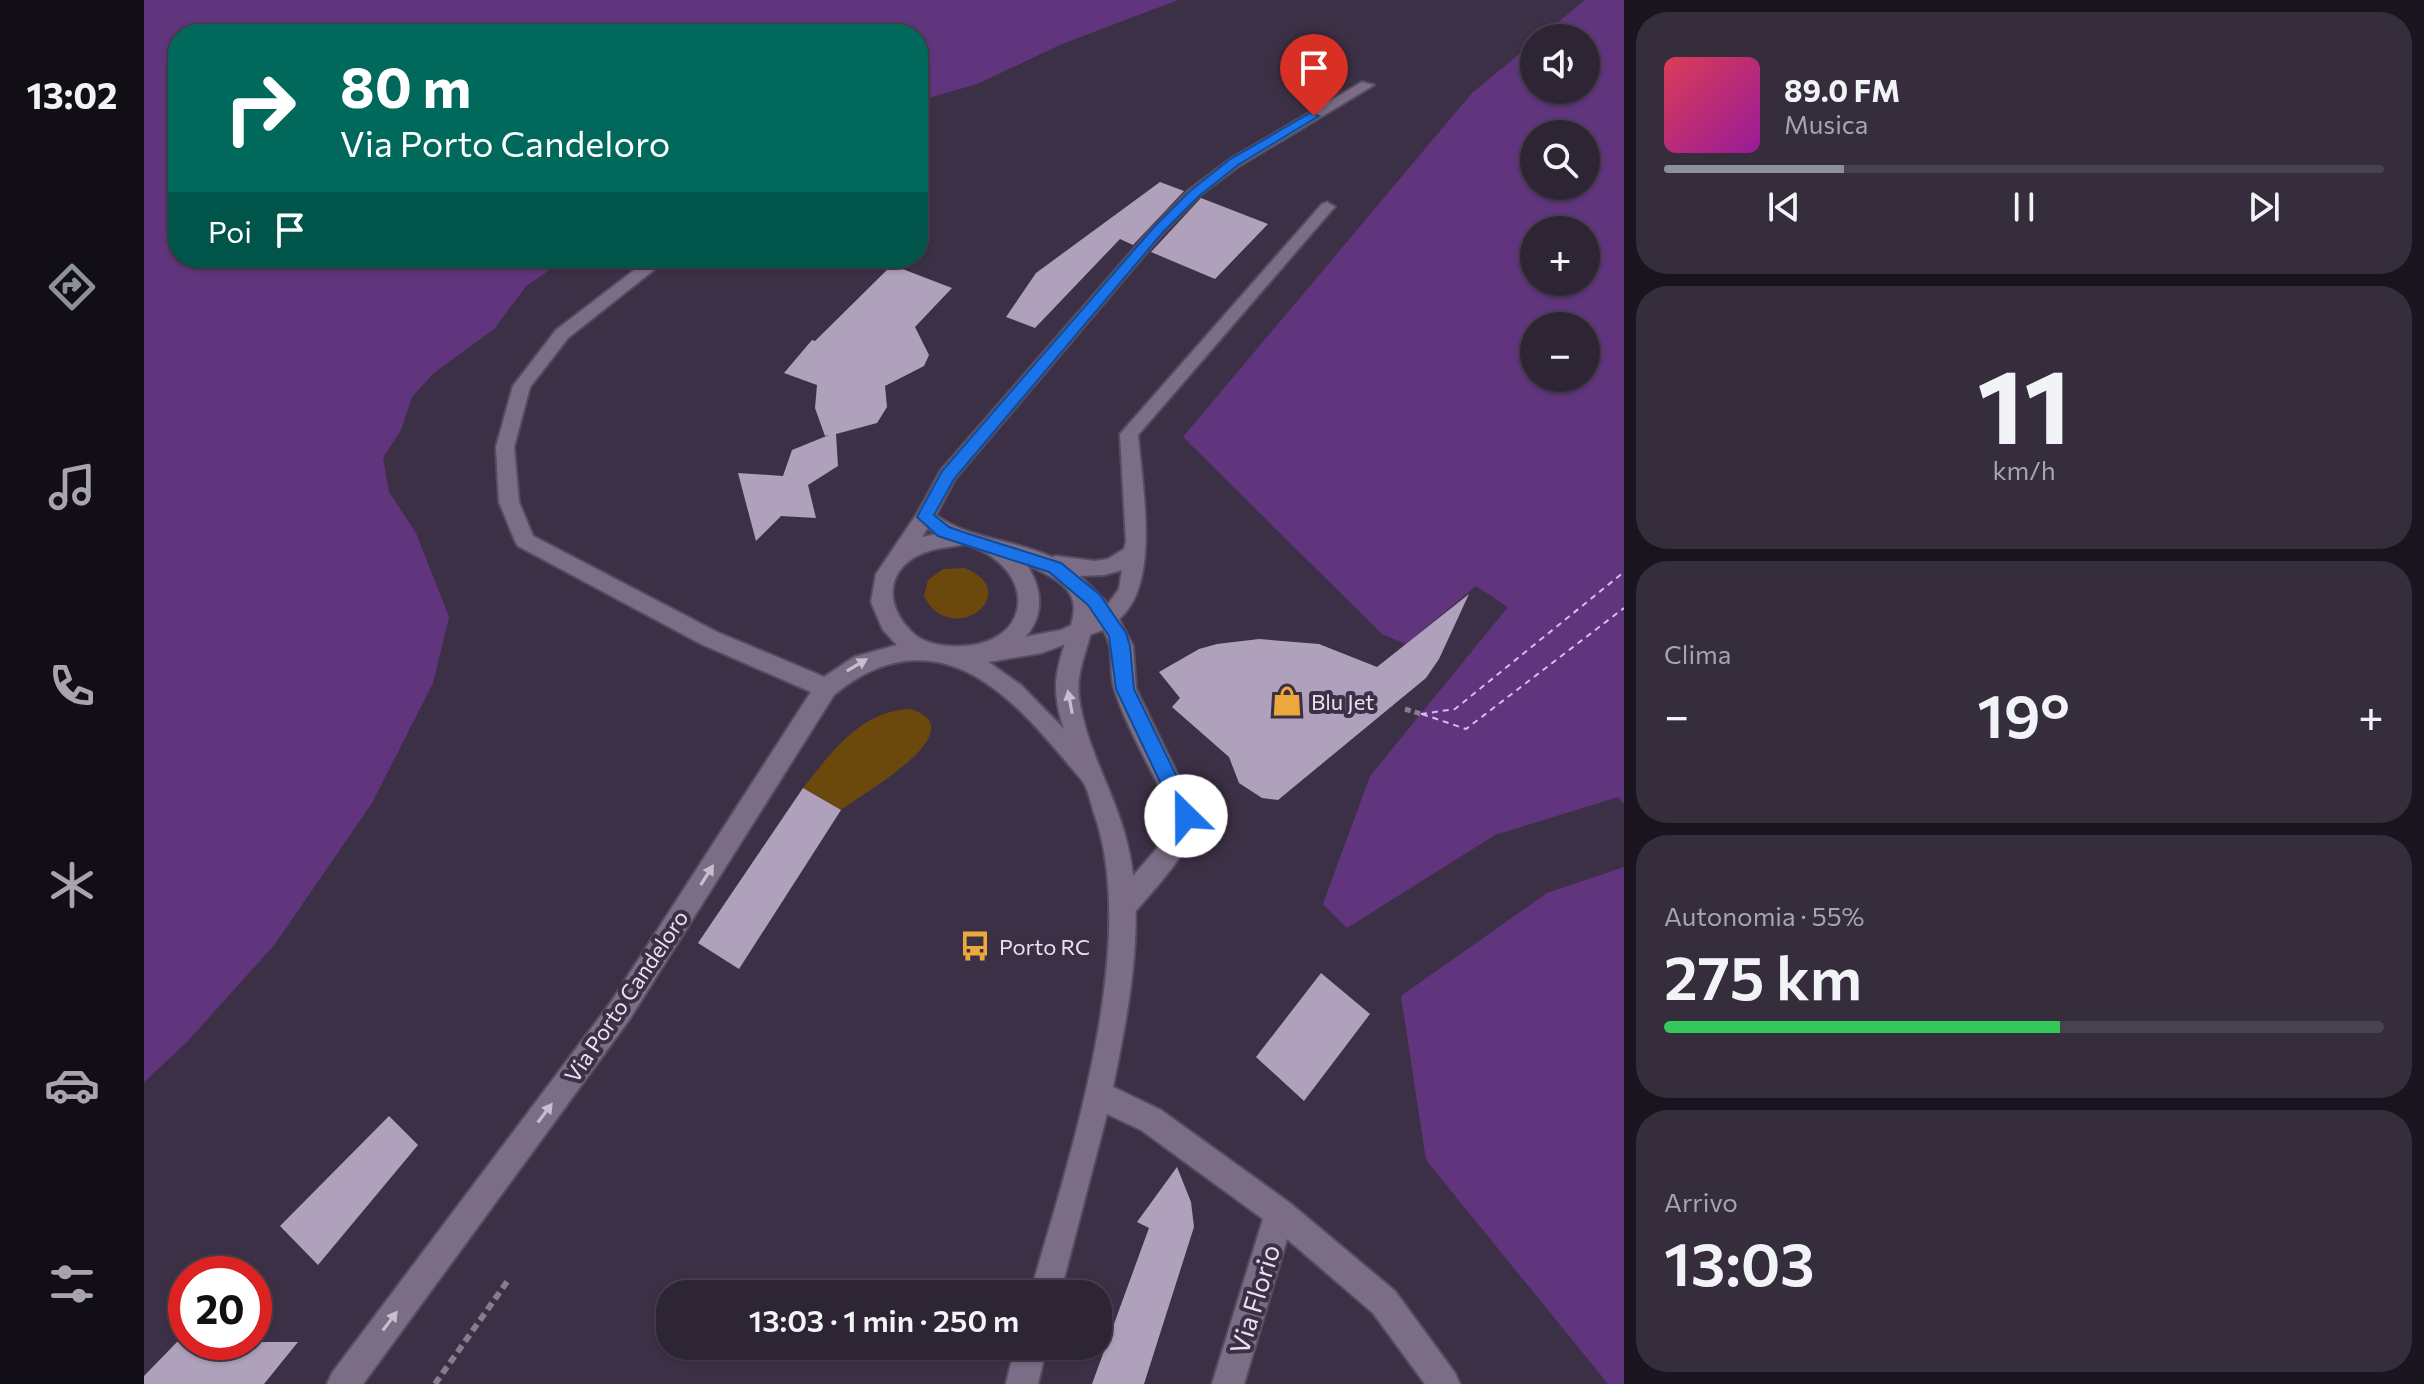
<!DOCTYPE html>
<html lang="it">
<head>
<meta charset="utf-8">
<style>
  body { margin:0; font-family:Commissioner,sans-serif; background:#352c3c; color:#f1f3f6; height:100vh; display:flex; flex-direction:column; font-size:30px; white-space:nowrap }
  * { box-sizing:border-box; margin:0 }
  p { font-size:26px; color:#a7a4ac }
  .icon { flex:none; width:44px; height:44px; fill:none; stroke:currentColor; stroke-width:2; stroke-linecap:round; stroke-linejoin:round }
  .map { position:relative; flex:1; overflow:hidden }
  .side { display:flex; flex-direction:column; gap:12px; padding:12px; background:#19141d; width:800px }
  .side>* { flex:none }
  .top-card { position:absolute; left:24px; top:24px; width:760px; height:244px; border-radius:32px; box-shadow:0 2px 6px #0004,0 0 0 2px #48414f; background:#00695c; color:#fff; overflow:hidden }
  .tools { position:absolute; left:1376px; top:24px; display:grid; gap:16px }
  .tools a { display:grid; place-items:center; width:80px; height:80px; border-radius:50%; background:#2d2434; box-shadow:0 2px 6px #0004,0 0 0 2px #48414f; font-size:40px }
  .speed { position:absolute; left:24px; top:1256px; display:flex; gap:16px; font-size:40px; font-weight:700; text-align:center }
  .speed>* { display:grid; place-content:center; width:104px; height:104px; border-radius:50%; background:#2d2434; box-shadow:0 2px 6px #0004,0 0 0 2px #48414f; line-height:1 }
  .speed .limit { border:12px solid #d22; background:#fff; color:#111 }
  .pin { position:absolute; display:grid; place-items:center; width:68px; height:68px; color:#fff; margin:-82px -34px; border-radius:50% 50% 50% 0; rotate:-45deg; box-shadow:0 0 8px #0007 }
  .pin .icon { rotate:45deg }
  .me { position:absolute; width:88px; margin:-44px; rotate:337deg; stroke-linejoin:round; filter:drop-shadow(0 0 6px #0008) }
  .turn { display:flex; align-items:center; gap:28px; height:168px; padding:0 40px; font-size:36px }
  .turn .icon { width:104px; height:104px; stroke-width:2.5 }
  .turn b { display:block; font-size:56px; line-height:68px }
  .then { display:flex; align-items:center; height:76px; padding:0 40px; background:#0003; gap:16px; font-size:30px }
  .big { font-size:60px; font-weight:600; line-height:1.1 }
  .side .tile { flex:1; display:flex; flex-direction:column; justify-content:center; gap:12px; min-width:0; padding:0 28px; border-radius:32px; background:#352c3c }
  .side .dial { align-items:center; gap:0 }
  .dial b { font-size:104px; line-height:1 }
  .song { display:flex; align-items:center; gap:24px }
  .cover { width:96px; height:96px; border-radius:12px; background:linear-gradient(135deg,hsl(350 70% 55%),hsl(300 70% 35%)) }
  .played { height:8px; border-radius:4px; background:linear-gradient(90deg,#8c9099 25%,#48414f 25%) }
  .keys { display:flex; justify-content:space-around; direction:ltr }
  .heat { display:flex; justify-content:space-between; align-items:center; font-size:44px; direction:ltr }
  .charge { height:12px; border-radius:6px; background:linear-gradient(90deg,#34c759 55%,#48414f 0) }
  .trip { position:absolute; left:512px; top:1280px; width:456px; height:80px; border-radius:32px; background:#2d2434; box-shadow:0 2px 6px #0004,0 0 0 2px #48414f; font-weight:600; line-height:80px; text-align:center }
  main { display:flex; flex:1; min-height:0 }
  .dock { display:flex; flex-direction:column; width:144px; justify-content:space-around; align-items:center; background:#120e15; color:#a7a4ac }
  .dock .icon { width:56px; height:56px }
  .dock .on { color:#8c9099 }
  .dock b { font-size:36px; color:#f1f3f6 }
  .map>svg:first-child { display:block }
  .green { fill:#6b480c }
  .water { fill:#61357d; fill-rule:evenodd }
  .lines { fill:none; stroke-linecap:round; stroke-linejoin:round }
  .ferry { stroke:#dbb9f6; stroke-width:2; stroke-dasharray:6 5; stroke-linecap:butt }
  .building { fill:#afa1bb }
  .service-casing { stroke:#564c5f; stroke-width:4 }
  .minor-casing { stroke:#564c5f; stroke-width:4 }
  .path-far1 { stroke:#867c8f; stroke-width:5; stroke-dasharray:6 4; stroke-linecap:butt }
  .path { stroke:#867c8f; stroke-width:6; stroke-dasharray:8 5; stroke-linecap:butt }
  .service { fill:#7b6d86; fill-rule:evenodd }
  .minor { fill:#7b6d86; fill-rule:evenodd }
  .oneway { fill:#c8bed0 }
  .route { fill:#1a73e8; stroke:#114b97; stroke-width:2 }
  .labels { text-anchor:middle; dominant-baseline:central; stroke-width:8; stroke-linejoin:round; paint-order:stroke }
  .poi-label { font-size:22px; fill:#e9e1ef; stroke:#3c3046; text-anchor:start }
  .street-label { font-size:22px; fill:#e9e1ef; stroke:#3c3046 }
  .near-street-label { font-size:26px; fill:#e9e1ef; stroke:#3c3046 }
</style>
</head>
<body>
<main>
<nav class="dock">
<b>13:02</b>
<svg class="icon on" aria-label="directions" viewBox="0 0 24 24"><path d="M12 3l9 9-9 9-9-9zM9 14v-3h6M13 9l2 2-2 2"/></svg>
<svg class="icon" aria-label="music" viewBox="0 0 24 24"><path d="M9 18V5l10-2v13"/><circle cx="6" cy="18" r="3"/><circle cx="16" cy="16" r="3"/></svg>
<svg class="icon" aria-label="phone" viewBox="0 0 24 24"><path d="M5 4h4l2 5-3 2q2 4 5 5l2-3 5 2v4C11 20 4 13 5 4z"/></svg>
<svg class="icon" aria-label="climate" viewBox="0 0 24 24"><path d="M12 3v18M4 7l16 10M4 17L20 7"/></svg>
<svg class="icon" aria-label="car" viewBox="0 0 24 24"><path d="M5 17H2v-5l4-1 3-4h7l3 4 3 1v5h-3M9 17h6M6 11h13"/><circle cx="7" cy="17" r="2"/><circle cx="17" cy="17" r="2"/></svg>
<svg class="icon" aria-label="filters" viewBox="0 0 24 24"><path d="M4 7h16M4 17h16"/><circle cx="9" cy="7" r="2"/><circle cx="15" cy="17" r="2"/></svg>
</nav>
<div class="map">
<svg width="1480" height="1384" viewBox="0 0 1480 1384">
  <rect width="100%" height="100%" fill="#3c3046"/>
  <!-- green -->
  <g class="green">
    <path d="M820 568C883 591 807 651 780 596L784 580 799 569Z"/>
    <path d="M766 709C836 730 712 797 697 810L659 788C687 753 716 711 766 709Z"/>
  </g>
  <!-- water -->
  <g class="water">
    <polygon points="0,0 1034,0 918,44 833,84 774,101 774,34 34,34 34,258 431,258 409,268 383,285 350,329 290,373 268,397 257,430 239,458 245,492 272,533 305,617 289,683 228,803 131,944 43,1042 0,1082"/>
    <path d="M1441 0H1480V804L1474 797 1351 835 1203 928 1179 904 1226 776 1364 607 1332 586 1262 644 1238 634 1039 437 1328 93 1390 42V90H1442V38H1395ZM1390 134H1442V186H1390ZM1390 230H1442V282H1390ZM1390 326H1442V378H1390Z"/>
    <polygon points="1480,867 1480,1384 1464,1384 1282,1160 1257,996 1403,893"/>
  </g>
  <g class="lines">
    <!-- ferry -->
    <g class="ferry">
      <polyline points="1277,714 1311,709 1480,572"/>
      <polyline points="1278,714 1322,729 1480,608"/>
    </g>
  </g>
  <!-- building -->
  <g class="building">
    <polygon points="1016,182 1040,191 989,245 976,239 891,328 862,317 892,273"/>
    <polygon points="1057,198 1124,224 1071,279 1007,252"/>
    <polygon points="748,265 808,288 771,327 785,355 780,366 741,386 743,407 733,423 692,434 694,466 664,485 672,518 637,516 612,541 594,473 639,476 648,450 685,435 681,436 671,408 673,385 640,373 668,340 671,341"/>
    <polygon points="1325,594 1295,659 1282,678 1134,800 1118,798 1095,783 1085,757 1028,707 1036,698 1015,672 1055,649 1073,644 1115,639 1175,644 1233,667"/>
    <polygon points="659,788 697,810 595,969 554,943"/>
    <polygon points="1177,973 1226,1014 1160,1101 1112,1057"/>
    <polygon points="245,1116 274,1145 174,1265 136,1226"/>
    <polygon points="1033,1167 1047,1202 1050,1227 1000,1384 948,1384 1005,1228 993,1222"/>
    <polygon points="33,1342 154,1342 120,1384 0,1384 0,1376"/>
  </g>
  <g class="lines">
    <!-- service casing -->
    <g class="service-casing">
      <g id="service">
        <path d="M1183 202 1191 207 1188 210 994 435C998 486 1017 583 975 619L989 646 992 689 1054 816C1044 857 1013 885 987 917L978 920 969 917 965 908 969 899 1021 839 1030 816C1012 778 983 729 971 691 964 670 972 649 959 630L898 653 838 663 830 660 827 654 830 648 838 645 917 630 949 615 920 586 917 580 922 574 905 570 902 564 905 558 912 556 951 561 964 559 980 549 982 542 976 434 1178 204ZM978 570 975 589 964 604 936 576 960 575Z"/>
        <polygon points="506,258 525,258 424,338 386,387 370,447 375,502 389,536 573,632 690,681 693,688 690,695 682,697 674,695 557,644 374,546 371,541 355,502 352,447 369,386 412,330"/>
      </g>
    </g>
    <!-- minor casing -->
    <g class="minor-casing">
      <g id="minor">
        <path d="M1218 82 1230 85 1095 166 1055 196 1019 233 811 479 792 515C833 546 899 538 936 577 971 614 929 654 935 697 941 745 968 788 981 835 1004 915 985 1007 969 1087L1017 1110 1146 1203 1251 1291 1311 1373 1316 1384H1281L1229 1313 1143 1239 1100 1384H1068L1119 1219 997 1130 963 1114 916 1294H886C924 1162 997 945 950 813 947 804 944 787 937 779 909 747 877 705 839 681 787 648 737 656 690 695L485 1020 219 1384H183L188 1373 467 1002 674 681 710 657 753 645 739 630 727 602 732 574 774 512 797 470 1009 227 1045 190 1085 160ZM783 529H784L793 534 778 537ZM821 544C898 568 890 651 806 646 792 645 777 642 767 631 738 603 743 564 785 551 796 547 809 547 821 544ZM883 565C958 596 923 617 913 674 910 692 914 711 920 729L877 685 843 661C888 645 911 609 883 565Z"/>
        <polygon points="871,1346 903,1346 894,1384 862,1384"/>
      </g>
    </g>
    <!-- path-far1 -->
    <polyline class="path-far1" points="1261,709 1277,714"/>
    <!-- path -->
    <polyline class="path" points="291,1384 365,1279"/>
    <!-- service -->
    <use href="#service" class="service"/>
    <!-- minor -->
    <use href="#minor" class="minor"/>
  </g>
  <!-- one-way arrows -->
  <defs><path id="oneway-solid" d="M-6-.8H1V-3.2L6.5 0L1 3.2V.8H-6Z" transform="scale(2)"/></defs>
  <g class="oneway">
    <use href="#oneway-solid" transform="translate(713 665) rotate(-31)"/>
    <use href="#oneway-solid" transform="translate(926 702) rotate(-101)"/>
    <use href="#oneway-solid" transform="translate(563 875) rotate(-58)"/>
    <use href="#oneway-solid" transform="translate(401 1113) rotate(-53)"/>
    <use href="#oneway-solid" transform="translate(246 1321) rotate(-53)"/>
  </g>
  <!-- route -->
  <polygon class="route" points="1166,113 1175,116 1094,165 1055,196 1019,232 810,479 790,515 805,527 822,533 917,563 956,595 982,633 986,646 990,689 1052,816 1049,822 1042,825 1035,822 972,689 965,636 944,605 905,572 794,536 773,517 798,471 1010,227 1046,191 1085,160"/>
  <!-- icons -->
  <defs>
    <g id="shop-bare" transform="scale(2.4)"><path d="M-5-2.5h2.3a2.7 3.5 0 0 1 5.4 0H5L5.5 6h-11ZM-1.5-2.5h3a1.5 2.3 0 0 0-3 0Z" fill="#eda83b" stroke="#3c3046" stroke-width="2.5" paint-order="stroke"/></g>
    <g id="bus-bare" transform="scale(2.4)"><path d="M-5-6H5V4H4V6H2V4H-2V6H-4V4H-5ZM-3.5-4V0h7V-4ZM-3.5 1.2v1.5H-2V1.2ZM2 1.2v1.5H3.5V1.2Z" fill="#eda83b" stroke="#3c3046" stroke-width="2.5" paint-order="stroke"/></g>
  </defs>
  <g fill-rule="evenodd">
    <use href="#shop-bare" x="1143" y="701"/>
    <use href="#bus-bare" x="831" y="946"/>
  </g>
  <g class="labels">
    <!-- poi labels -->
    <g class="poi-label">
      <text x="1167" y="701">Blu Jet</text>
      <text x="855" y="946">Porto RC</text>
    </g>
    <!-- street labels -->
    <g class="street-label">
      <text transform="translate(482 996) rotate(-56)">Via Porto Candeloro</text>
    </g>
    <!-- near-street labels -->
    <g class="near-street-label">
      <text transform="translate(1110 1299) rotate(-73)">Via Florio</text>
    </g>
  </g>
</svg>
<div class="tools">
<a><svg class="icon" aria-label="sound" viewBox="0 0 24 24"><path d="M4 9h4l5-4v14l-5-4H4zM17 9q2 3 0 6"/></svg></a>
<a><svg class="icon" aria-label="search" viewBox="0 0 24 24"><circle cx="10" cy="10" r="6"/><path d="M15 15l6 6"/></svg></a>
<a>+</a>
<a>−</a>
</div>
<div class="speed"><div class="limit">20</div></div>
<div class="pin" style="left:1170px;top:116px;background:#d93025"><svg class="icon" aria-label="arrive" viewBox="0 0 24 24"><path d="M6 21V4h12l-3 4 3 4H6"/></svg></div>
<svg class="me" style="left:1042px;top:816px" viewBox="-20 -20 40 40"><circle r="19" fill="#fff"/><path d="M0-13L10 11 0 6-10 11z" fill="#1a73e8"/></svg>
<div class="trip">13:03 · 1 min · 250 m</div>
<div class="top-card">
<div class="turn"><svg class="icon" aria-label="right" viewBox="0 0 24 24"><path d="M7 20v-9h11M14 6l5 5-5 5"/></svg><div><b>80 m</b>Via Porto Candeloro</div></div>
<div class="then">Poi<svg class="icon" aria-label="arrive" viewBox="0 0 24 24"><path d="M6 21V4h12l-3 4 3 4H6"/></svg></div>
</div>
</div>
<section class="side">
<div class="tile">
<div class="song"><i class="cover"></i><div><b>89.0 FM</b><p>Musica</p></div></div>
<div class="played"></div>
<div class="keys"><svg class="icon" aria-label="previous" viewBox="0 0 24 24"><path d="M18 5L8 12l10 7zM5 5v14"/></svg><svg class="icon" aria-label="pause" viewBox="0 0 24 24"><path d="M8 5v14M16 5v14"/></svg><svg class="icon" aria-label="next" viewBox="0 0 24 24"><path d="M6 5l10 7-10 7zM19 5v14"/></svg></div>
</div>
<div class="tile dial"><b>11</b><p>km/h</p></div>
<div class="tile"><p>Clima</p>
<div class="heat"><a>−</a><b class="big">19°</b><a>+</a></div>
</div>
<div class="tile"><p>Autonomia · 55%</p><b class="big">275 km</b><div class="charge"></div></div>
<div class="tile"><p>Arrivo</p><b class="big">13:03</b></div>
</section>
</main>
</body>
</html>
